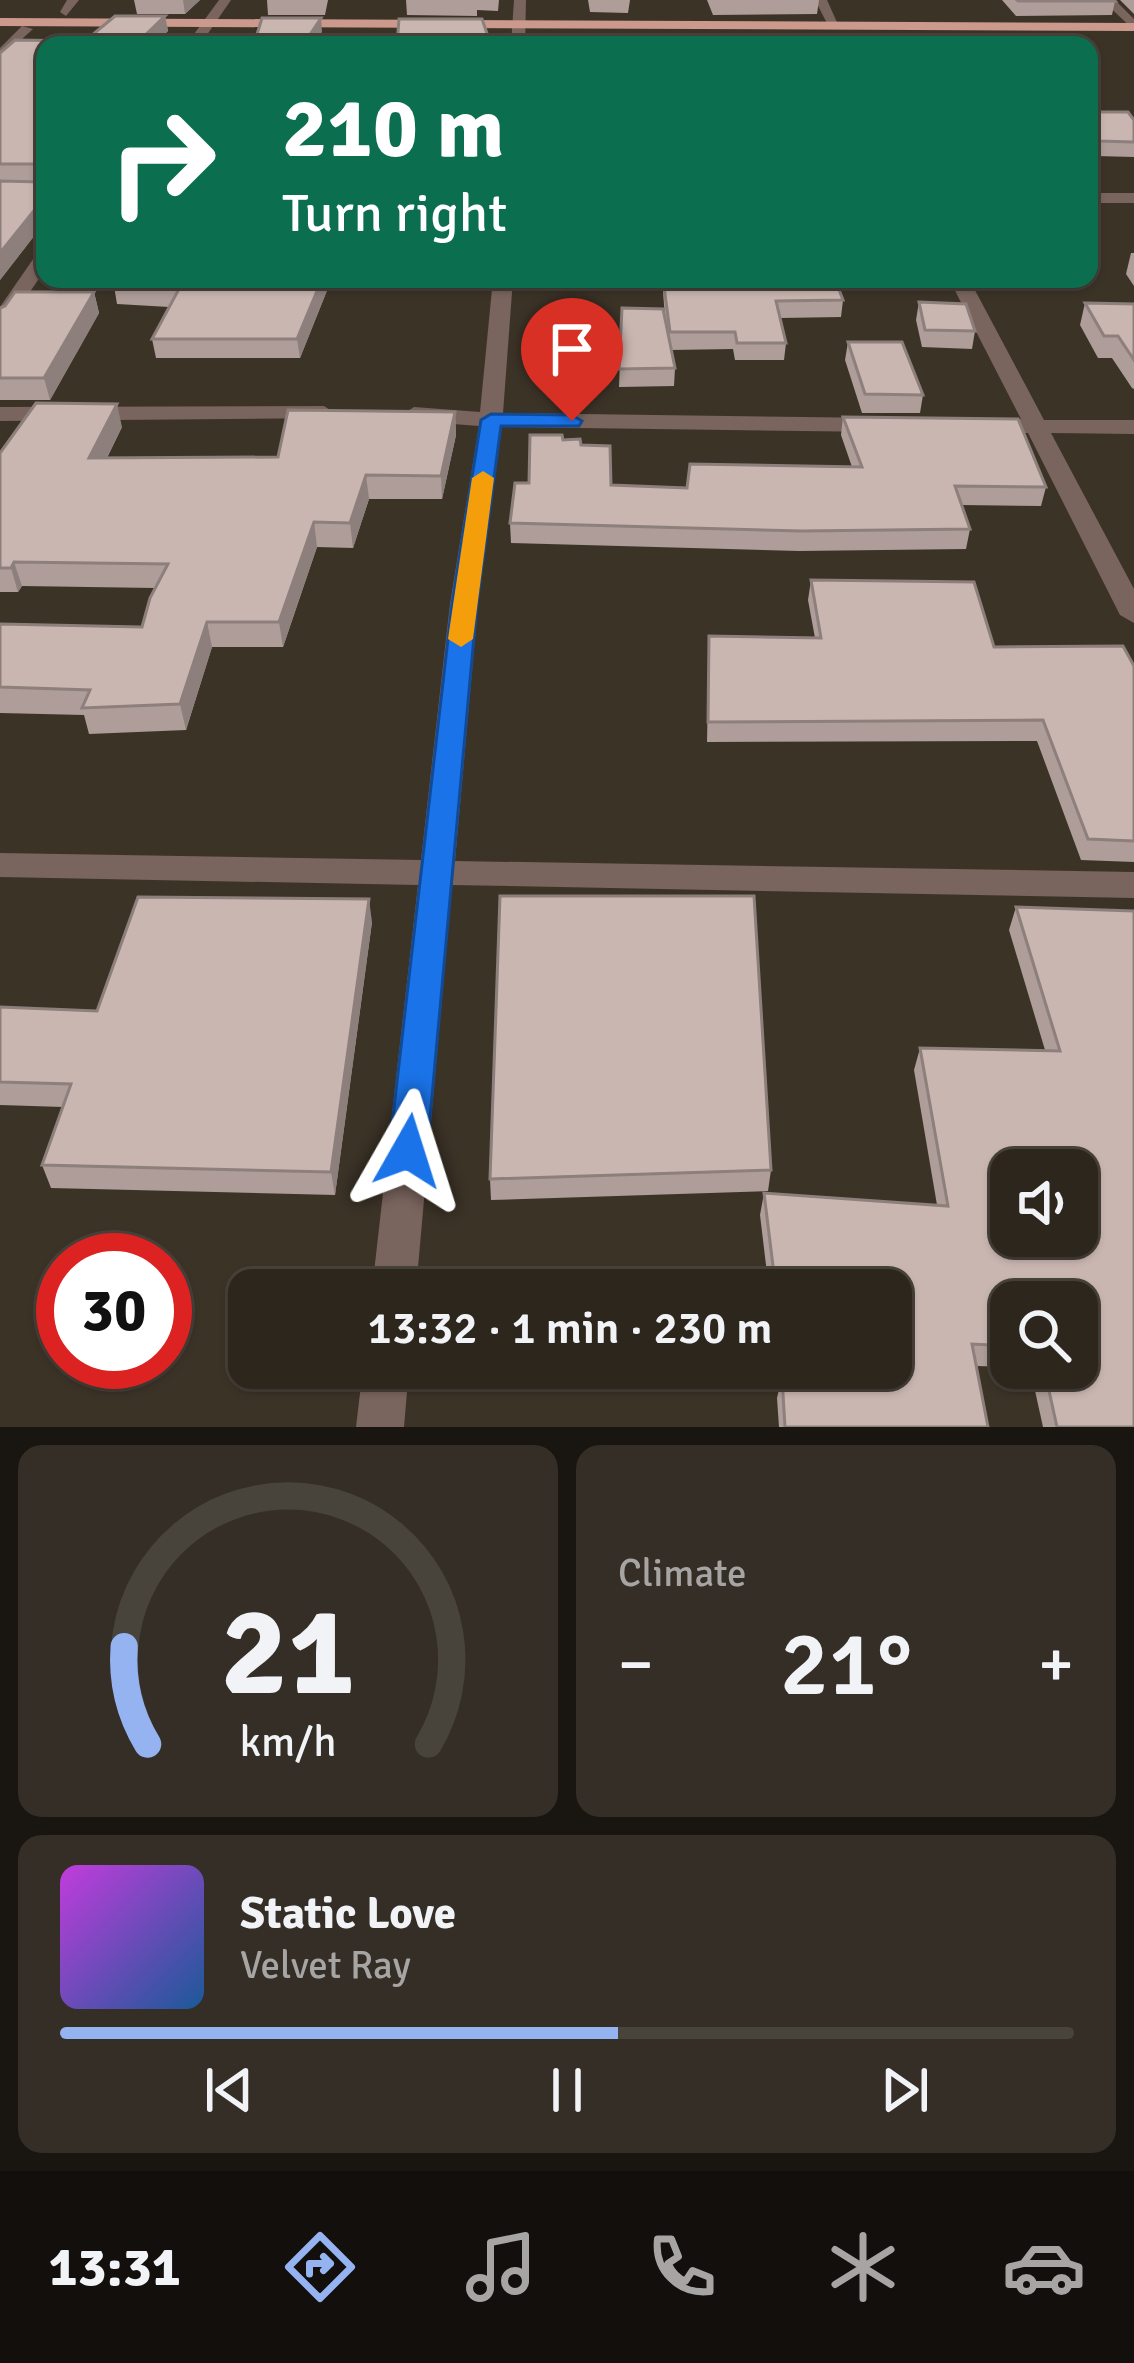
<!DOCTYPE html>
<html lang="en">
<head>
<meta charset="utf-8">
<style>
  body { margin:0; font-family:Signika,sans-serif; background:#352e26; color:#f1f3f6; height:100vh; display:flex; flex-direction:column; font-size:45px; white-space:nowrap }
  * { box-sizing:border-box; margin:0 }
  p { font-size:39px; color:#a7a5a4 }
  .icon { flex:none; width:66px; height:66px; fill:none; stroke:currentColor; stroke-width:2; stroke-linecap:round; stroke-linejoin:round }
  .map { position:relative; height:1427px; overflow:hidden }
  .side { display:flex; flex-direction:column; gap:18px; padding:18px; background:#191510; flex:1 }
  .side>* { flex:none }
  .top-card { position:absolute; left:36px; top:36px; width:1062px; height:252px; border-radius:24px; box-shadow:0 3px 9px #0004,0 0 0 3px #48433b; background:#0b6e4f; color:#fff; overflow:hidden }
  .controls { position:absolute; left:990px; top:1149px; display:grid; gap:24px }
  .controls a { display:grid; place-items:center; width:108px; height:108px; border-radius:24px; background:#2d261d; box-shadow:0 3px 9px #0004,0 0 0 3px #48433b; font-size:60px }
  .speed { position:absolute; left:36px; top:1233px; display:flex; gap:24px; font-size:60px; font-weight:700; text-align:center }
  .speed>* { display:grid; place-content:center; width:156px; height:156px; border-radius:50%; background:#2d261d; box-shadow:0 3px 9px #0004,0 0 0 3px #48433b; line-height:1 }
  .speed .limit { border:18px solid #d22; background:#fff; color:#111 }
  .pin { position:absolute; display:grid; place-items:center; width:102px; height:102px; color:#fff; margin:-123px -51px; border-radius:50% 50% 50% 0; rotate:-45deg; box-shadow:0 0 12px #0007 }
  .pin .icon { rotate:45deg }
  .me { position:absolute; width:132px; margin:-66px; rotate:6deg; stroke-linejoin:round; filter:drop-shadow(0 0 9px #0008) }
  .turn { display:flex; align-items:center; gap:42px; height:252px; padding:0 48px; font-size:54px }
  .turn .icon { width:156px; height:156px; stroke-width:2.5 }
  .turn b { display:block; font-size:84px; line-height:102px }
  .big { font-size:90px; font-weight:600; line-height:1.1 }
  .side .tile { flex:1; display:flex; flex-direction:column; justify-content:center; gap:18px; min-width:0; padding:0 42px; border-radius:24px; background:#352e26 }
  .side .dial { align-items:center; gap:0 }
  .dial svg { height:312px; overflow:visible; fill:none; stroke:#48433b; stroke-width:7; stroke-linecap:round; text-anchor:middle }
  .dial text { fill:#f1f3f6; stroke:none }
  .song { display:flex; align-items:center; gap:36px }
  .cover { width:144px; height:144px; border-radius:18px; background:linear-gradient(135deg,hsl(290 70% 55%),hsl(210 70% 35%)) }
  .played { height:12px; border-radius:6px; background:linear-gradient(90deg,#95b2f1 55%,#48433b 55%) }
  .keys { display:flex; justify-content:space-around; direction:ltr }
  .heat { display:flex; justify-content:space-between; align-items:center; font-size:66px; direction:ltr }
  .side .tiles { flex:1; display:grid; gap:18px; grid-template-columns:1fr 1fr }
  .tile:last-child { grid-column:span 2 }
  .trip { position:absolute; left:228px; top:1269px; width:684px; height:120px; border-radius:24px; background:#2d261d; box-shadow:0 3px 9px #0004,0 0 0 3px #48433b; font-weight:600; line-height:120px; text-align:center }
  .tabs { display:flex; height:192px; justify-content:space-around; align-items:center; background:#120f0c; color:#a7a5a4 }
  .tabs .icon { width:84px; height:84px }
  .tabs .on { color:#95b2f1 }
  .tabs b { font-size:54px; color:#f1f3f6 }
  .map>svg:first-child { display:block }
  .lines { fill:none; stroke-linecap:round; stroke-linejoin:round }
  .minor { fill:#7a645e; fill-rule:evenodd }
  .tertiary { fill:#7a645e; fill-rule:evenodd }
  .trunk { fill:#cc9a8c; fill-rule:evenodd }
  .wall { fill:#ae9d98 }
  .shaded-wall { fill:#8d7f7c }
  .building { fill:#cab6b1; stroke:#8d7f7c; stroke-width:3; fill-rule:evenodd }
  .route { fill:#1a73e8; stroke:#114b97; stroke-width:3 }
  .slow { fill:#f59e0b }
</style>
</head>
<body>
<div class="map">
<svg width="1134" height="1427" viewBox="0 0 1134 1427">
  <rect width="100%" height="100%" fill="#3c3327"/>
  <g class="lines">
    <!-- minor -->
    <g class="minor">
      <polygon points="67,0 79,0 66,16 60,12"/>
      <polygon points="514,0 526,0 525,45 511,45"/>
      <polygon points="815,0 827,0 840,29 830,29"/>
      <polygon points="1102,0 1115,0 1134,19 1134,30"/>
      <polygon points="22,26 33,29 0,59 0,48"/>
      <polygon points="338,39 344,45 330,45 333,40"/>
      <rect x="1089" y="193" width="45" height="10"/>
      <polygon points="493,279 513,279 503,413 882,418 893,425 882,432 501,427 478,604 455,861 1134,872 1134,898 452,885 416,1290 372,1290 418,885 0,877 0,853 421,860 450,604 479,426 414,421 403,414 414,407 480,412"/>
      <polygon points="949,279 969,279 1044,420 1134,420 1134,434 1051,433 1134,589 1134,623 1120,615 1028,433 984,433 973,426 984,419 1021,419"/>
      <polygon points="324,406 335,413 332,418 0,421 0,407"/>
      <polygon points="363,1368 409,1368 404,1427 356,1427"/>
    </g>
    <!-- tertiary -->
    <g class="tertiary">
      <polygon points="219,0 231,0 200,45 186,45"/>
      <polygon points="45,250 45,270 7,325 0,327 0,307 38,252"/>
    </g>
    <!-- trunk -->
    <polygon class="trunk" points="0,18 1134,23 1134,31 0,26"/>
  </g>
  <!-- wall -->
  <g class="wall">
    <polygon points="134,0 200,0 185,14 137,14"/>
    <polygon points="267,0 328,0 325,15 268,15"/>
    <polygon points="406,0 499,0 498,11 477,10 477,16 407,15"/>
    <polygon points="588,0 630,0 628,13 590,12"/>
    <polygon points="707,0 819,0 817,14 713,15"/>
    <polygon points="1002,0 1114,0 1115,1 1112,15 1016,16"/>
    <polygon points="1120,0 1134,0 1134,14"/>
    <polygon points="115,16 165,16 168,31 155,43 156,45 45,45 45,222 0,280 0,53 15,40 85,41"/>
    <polygon points="1089,112 1134,120 1134,157 1096,156 1089,147"/>
    <polygon points="1131,253 1134,253 1134,286 1126,274"/>
    <polygon points="118,279 380,279 377,289 328,288 300,358 156,358 152,339 169,307 117,304 114,286"/>
    <polygon points="662,279 843,300 841,317 780,318 786,343 784,360 735,360 733,349 671,350 675,368 674,386 619,387 622,308 665,317"/>
    <polygon points="94,292 99,313 50,400 0,400 0,308"/>
    <polygon points="919,302 975,331 972,349 922,347 916,320"/>
    <polygon points="1085,303 1134,304 1134,389 1132,388 1112,358 1098,358 1080,325"/>
    <polygon points="848,342 923,395 920,413 862,413 845,360"/>
    <polygon points="455,412 456,435 442,499 369,499 353,548 317,547 283,647 212,647 186,730 89,734 84,715 0,713 0,624 142,627 155,588 22,586 18,592 0,592 0,453 122,427 107,458 278,457"/>
    <polygon points="843,417 1046,487 1041,506 962,505 970,529 966,549 799,551 511,543 510,523 529,483 563,440 581,445 611,485 687,488 852,467 841,435"/>
    <polygon points="811,580 994,647 1134,666 1134,862 1081,860 1037,741 707,742 709,636 815,638 808,600"/>
    <polygon points="1016,907 1134,911 1134,1427 1043,1427 1030,1368 1077,1368 1011,1302 1011,1367 976,1366 988,1427 779,1427 777,1398 781,1381 779,1368 891,1368 891,1290 769,1290 760,1215 764,1193 937,1205 914,1070 920,1048 1045,1050 1009,930"/>
    <polygon points="372,922 335,1195 51,1188 42,1165 63,1107 0,1105 0,1007 97,1011"/>
    <polygon points="771,1170 768,1191 491,1200 490,1179"/>
  </g>
  <!-- shaded-wall -->
  <g class="shaded-wall">
    <polygon points="183,0 200,0 185,14"/>
    <polygon points="165,16 168,31 154,45 137,43"/>
    <polygon points="321,18 322,32 314,45 303,45"/>
    <polygon points="45,197 45,222 0,280 0,253"/>
    <polygon points="322,279 327,279 328,288 300,358 297,339"/>
    <polygon points="94,292 99,313 50,400 44,378"/>
    <polygon points="117,404 122,427 95,481 89,458"/>
    <polygon points="455,412 456,435 442,499 441,476"/>
    <polygon points="366,475 369,499 353,548 350,523"/>
    <polygon points="314,522 317,547 283,647 279,622"/>
    <polygon points="14,562 22,586 18,592 11,568"/>
    <polygon points="207,622 212,647 186,730 180,704"/>
    <polygon points="369,899 372,922 335,1195 331,1172"/>
  </g>
  <!-- building -->
  <g class="building">
    <polygon points="1017,0 1114,0 1115,1 1018,1"/>
    <polygon points="115,16 165,16 137,43 156,43 155,45 45,45 45,168 41,164 0,164 0,53 15,40 85,41"/>
    <polygon points="262,18 321,18 303,45 244,45 254,44"/>
    <polygon points="399,19 482,19 491,45 397,45"/>
    <polygon points="1089,112 1128,112 1134,120 1134,142 1099,141 1089,128"/>
    <polygon points="45,169 45,197 0,253 0,181 41,182"/>
    <polygon points="118,279 322,279 297,339 152,339 179,289 114,286"/>
    <polygon points="663,279 835,279 843,300 776,301 786,343 737,343 735,332 670,332"/>
    <polygon points="15,292 94,292 44,378 0,378 0,308 5,306"/>
    <polygon points="919,302 966,304 975,331 925,330"/>
    <polygon points="1085,303 1134,304 1134,360 1118,336 1104,336"/>
    <polygon points="622,308 663,309 675,368 619,369"/>
    <polygon points="848,342 902,342 923,395 865,394"/>
    <polygon points="36,403 117,404 89,458 278,457 288,410 455,412 441,476 366,475 350,523 314,522 279,622 207,622 180,704 82,708 90,690 0,687 0,624 142,627 150,598 168,564 14,562 11,568 0,568 0,453"/>
    <polygon points="843,417 1018,419 1046,487 955,486 970,529 802,531 510,523 515,483 529,483 530,435 562,435 563,440 580,439 581,445 610,446 611,485 687,488 690,464 862,467"/>
    <polygon points="811,580 974,582 994,647 1123,646 1134,666 1134,841 1088,839 1043,720 708,722 709,636 821,638"/>
    <polygon points="500,896 754,896 771,1170 490,1179"/>
    <polygon points="138,897 369,899 331,1172 42,1165 71,1084 0,1082 0,1007 97,1011"/>
    <path d="M1016 907 1134 911V1427H1057L1044 1368H1077V1302H1011V1346L972 1344 988 1427H785L782 1377H787L786 1368H891V1290H776L764 1193 948 1206 920 1048 1060 1051ZM1011 1170H1077V1236H1011Z"/>
  </g>
  <!-- route -->
  <polygon class="route" points="572,415 582,421 579,426 501,426 477,604 427,1151 421,1162 408,1167 395,1162 389,1151 452,604 481,420 491,414"/>
  <!-- slow -->
  <polygon class="slow" points="483,471 494,478 473,639 461,647 448,639 472,478"/>
</svg>
<div class="controls">
<a><svg class="icon" aria-label="sound" viewBox="0 0 24 24"><path d="M4 9h4l5-4v14l-5-4H4zM17 9q2 3 0 6"/></svg></a>
<a><svg class="icon" aria-label="search" viewBox="0 0 24 24"><circle cx="10" cy="10" r="6"/><path d="M15 15l6 6"/></svg></a>
</div>
<div class="speed"><div class="limit">30</div></div>
<div class="pin" style="left:572px;top:421px;background:#d93025"><svg class="icon" aria-label="arrive" viewBox="0 0 24 24"><path d="M6 21V4h12l-3 4 3 4H6"/></svg></div>
<svg class="me" style="left:408px;top:1151px" viewBox="-20 -20 40 40"><path d="M0-17L14 15 0 8-14 15z" fill="#1a73e8" stroke="#fff" stroke-width="4"/></svg>
<div class="trip">13:32 · 1 min · 230 m</div>
<div class="top-card">
<div class="turn"><svg class="icon" aria-label="right" viewBox="0 0 24 24"><path d="M7 20v-9h11M14 6l5 5-5 5"/></svg><div><b>210 m</b>Turn right</div></div>
</div>
</div>
<section class="side">
<div class="tiles">
<div class="tile dial"><svg viewBox="0 0 100 80">
<path d="M14 69A42 42 0 1 1 86 69"/>
<path d="M14 69A42 42 0 0 1 8 44" stroke="#95b2f1"/>
<text x="50" y="56" font-size="32" font-weight="700">21</text>
<text x="50" y="72" font-size="11">km/h</text>
</svg></div>
<div class="tile"><p>Climate</p>
<div class="heat"><a>−</a><b class="big">21°</b><a>+</a></div>
</div>
<div class="tile">
<div class="song"><i class="cover"></i><div><b>Static Love</b><p>Velvet Ray</p></div></div>
<div class="played"></div>
<div class="keys"><svg class="icon" aria-label="previous" viewBox="0 0 24 24"><path d="M18 5L8 12l10 7zM5 5v14"/></svg><svg class="icon" aria-label="pause" viewBox="0 0 24 24"><path d="M8 5v14M16 5v14"/></svg><svg class="icon" aria-label="next" viewBox="0 0 24 24"><path d="M6 5l10 7-10 7zM19 5v14"/></svg></div>
</div>
</div>
</section>
<nav class="tabs">
<b>13:31</b>
<svg class="icon on" aria-label="directions" viewBox="0 0 24 24"><path d="M12 3l9 9-9 9-9-9zM9 14v-3h6M13 9l2 2-2 2"/></svg>
<svg class="icon" aria-label="music" viewBox="0 0 24 24"><path d="M9 18V5l10-2v13"/><circle cx="6" cy="18" r="3"/><circle cx="16" cy="16" r="3"/></svg>
<svg class="icon" aria-label="phone" viewBox="0 0 24 24"><path d="M5 4h4l2 5-3 2q2 4 5 5l2-3 5 2v4C11 20 4 13 5 4z"/></svg>
<svg class="icon" aria-label="climate" viewBox="0 0 24 24"><path d="M12 3v18M4 7l16 10M4 17L20 7"/></svg>
<svg class="icon" aria-label="car" viewBox="0 0 24 24"><path d="M5 17H2v-5l4-1 3-4h7l3 4 3 1v5h-3M9 17h6M6 11h13"/><circle cx="7" cy="17" r="2"/><circle cx="17" cy="17" r="2"/></svg>
</nav>
</body>
</html>
